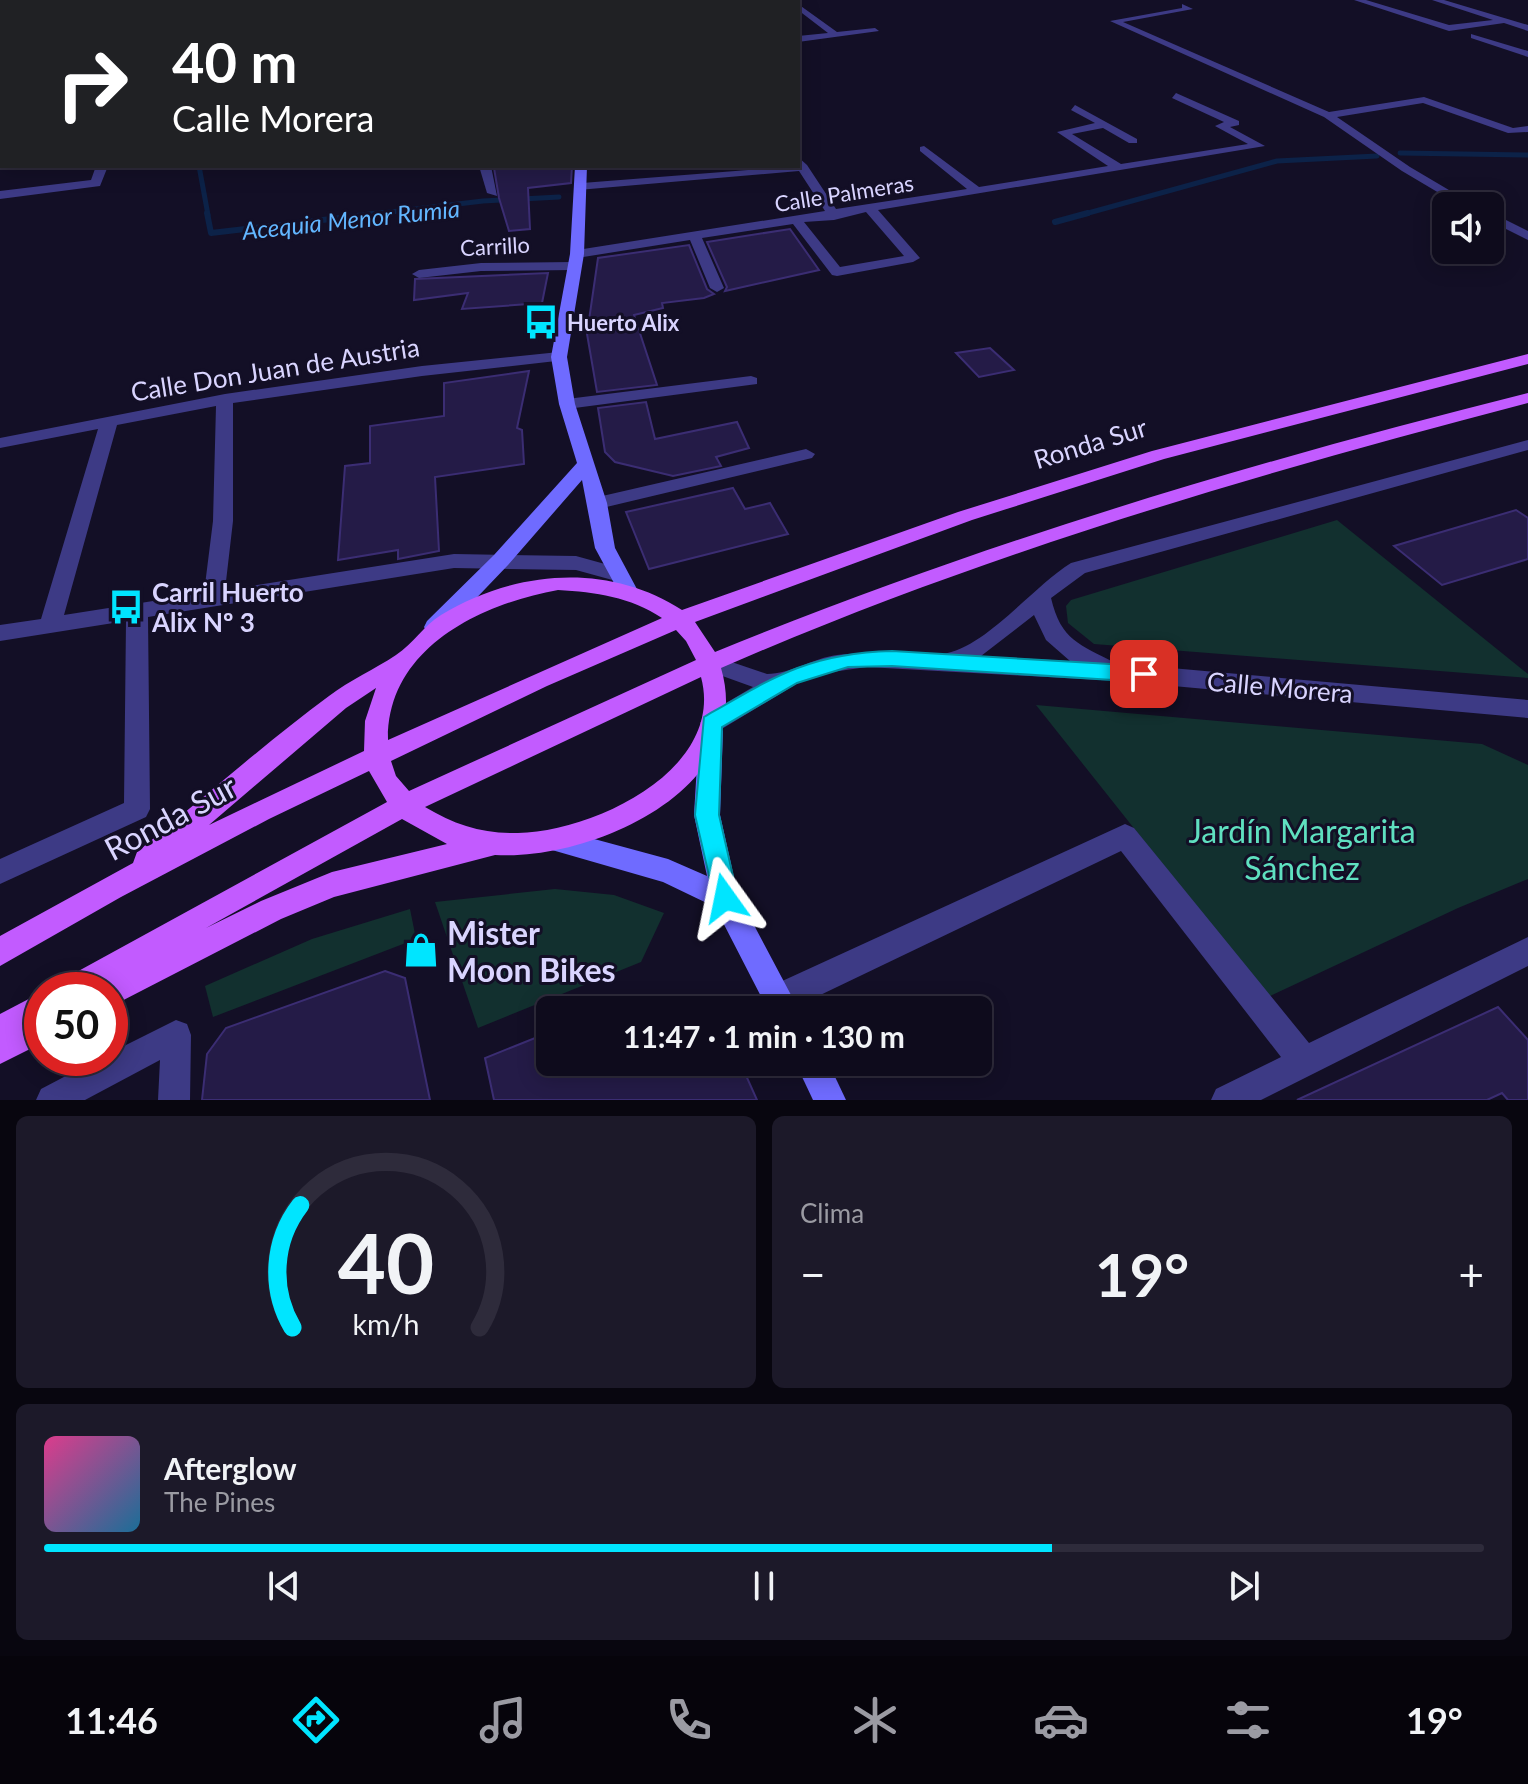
<!DOCTYPE html>
<html lang="es">
<head>
<meta charset="utf-8">
<style>
  body { margin:0; font-family:Lato,sans-serif; background:#1c1929; color:#f1f3f6; height:100vh; display:flex; flex-direction:column; font-size:30px; white-space:nowrap }
  * { box-sizing:border-box; margin:0 }
  p { font-size:26px; color:#9b9ba3 }
  .icon { flex:none; width:44px; height:44px; fill:none; stroke:currentColor; stroke-width:2; stroke-linecap:round; stroke-linejoin:round }
  .map { position:relative; height:1100px; overflow:hidden }
  .sheet { display:flex; flex-direction:column; gap:16px; padding:16px; background:#08060f; flex:1 }
  .sheet>* { flex:none }
  .guide { position:absolute; left:0px; top:0px; width:800px; height:168px; box-shadow:0 4px 20px #0003,0 0 0 2px #2e2b3b; background:#202124; color:#fff; overflow:hidden }
  .fabs { position:absolute; left:1432px; top:192px; display:grid; gap:16px }
  .fabs a { display:grid; place-items:center; width:72px; height:72px; border-radius:12px; background:#0e0b1c; box-shadow:0 4px 20px #0003,0 0 0 2px #2e2b3b; font-size:40px }
  .speed { position:absolute; left:24px; top:972px; display:flex; gap:16px; font-size:40px; font-weight:700; text-align:center }
  .speed>* { display:grid; place-content:center; width:104px; height:104px; border-radius:50%; background:#0e0b1c; box-shadow:0 4px 20px #0003,0 0 0 2px #2e2b3b; line-height:1 }
  .speed .limit { border:12px solid #d22; background:#fff; color:#111 }
  .pin { position:absolute; display:grid; place-items:center; width:68px; height:68px; color:#fff; margin:-34px; border-radius:16px; box-shadow:0 4px 12px #0006 }
  .me { position:absolute; width:88px; margin:-44px; rotate:348deg; stroke-linejoin:round; filter:drop-shadow(0 0 6px #0008) }
  .turn { display:flex; align-items:center; gap:28px; height:168px; padding:0 40px; font-size:36px }
  .turn .icon { width:104px; height:104px; stroke-width:2.5 }
  .turn b { display:block; font-size:56px; line-height:68px }
  .big { font-size:60px; font-weight:700; line-height:1.1 }
  .sheet .widget { flex:1; display:flex; flex-direction:column; justify-content:center; gap:12px; min-width:0; padding:0 28px; border-radius:12px; background:#1c1929 }
  .sheet .dial { align-items:center; gap:0 }
  .dial svg { height:208px; overflow:visible; fill:none; stroke:#2e2b3b; stroke-width:7; stroke-linecap:round; text-anchor:middle }
  .dial text { fill:#f1f3f6; stroke:none }
  .song { display:flex; align-items:center; gap:24px }
  .cover { width:96px; height:96px; border-radius:12px; background:linear-gradient(135deg,hsl(330 70% 55%),hsl(200 70% 35%)) }
  .played { height:8px; border-radius:4px; background:linear-gradient(90deg,#00e5ff 70%,#2e2b3b 70%) }
  .keys { display:flex; justify-content:space-around; direction:ltr }
  .heat { display:flex; justify-content:space-between; align-items:center; font-size:44px; direction:ltr }
  .sheet .tiles { flex:1; display:grid; gap:16px; grid-template-columns:1fr 1fr }
  .widget:last-child { grid-column:span 2 }
  .trip { position:absolute; left:536px; top:996px; width:456px; height:80px; border-radius:12px; background:#0e0b1c; box-shadow:0 4px 20px #0003,0 0 0 2px #2e2b3b; font-weight:700; line-height:80px; text-align:center }
  .tabs { display:flex; height:128px; justify-content:space-around; align-items:center; background:#06040b; color:#9b9ba3 }
  .tabs .icon { width:56px; height:56px }
  .tabs .active { color:#00e5ff }
  .tabs b { font-size:36px; color:#f1f3f6 }
  .map>svg:first-child { display:block }
  .green { fill:#12302f }
  .lines { fill:none; stroke-linecap:round; stroke-linejoin:round }
  .stream-far1 { stroke:#0c2248; stroke-width:5 }
  .stream { stroke:#0c2248; stroke-width:6 }
  .building { fill:#241b47; stroke:#3b2d73; stroke-width:2 }
  .street { fill:#3d3a85; fill-rule:evenodd }
  .secondary { fill:#6f6bff; fill-rule:evenodd }
  .primary { fill:#c25bff; fill-rule:evenodd }
  .route { fill:#00e5ff; stroke:#0095a6; stroke-width:2 }
  .labels { text-anchor:middle; dominant-baseline:central; stroke-width:6; stroke-linejoin:round; paint-order:stroke }
  .far-street-label { font-size:22px; fill:#d9d4ff; stroke:#130f26 }
  .far-poi-label { font-size:22px; font-weight:bold; fill:#d9d4ff; stroke:#130f26; text-anchor:start }
  .far-water-label { font-size:24px; font-style:italic; fill:#62b6ff; stroke:#130f26 }
  .street-label { font-size:26px; fill:#d9d4ff; stroke:#130f26 }
  .poi-label { font-size:26px; font-weight:bold; fill:#d9d4ff; stroke:#130f26; text-anchor:start }
  .near-street-label { font-size:32px; fill:#d9d4ff; stroke:#130f26 }
  .near-park-label { font-size:32px; fill:#5fe0c0; stroke:#130f26 }
  .near-poi-label { font-size:32px; font-weight:bold; fill:#d9d4ff; stroke:#130f26; text-anchor:start }
</style>
</head>
<body>
<div class="map">
<svg width="1528" height="1100" viewBox="0 0 1528 1100">
  <rect width="100%" height="100%" fill="#130f26"/>
  <!-- green -->
  <g class="green">
    <polygon points="1337,520 1528,674 1528,678 1094,644 1068,623 1066,606 1071,600"/>
    <polygon points="1036,705 1482,744 1528,765 1528,879 1458,908 1268,997"/>
    <polygon points="555,889 614,895 664,913 641,962 478,1028 435,902"/>
    <polygon points="410,909 416,939 213,1017 205,986 312,939"/>
  </g>
  <g class="lines">
    <!-- stream-far1 -->
    <g class="stream-far1">
      <polyline points="1400,153 1528,155"/>
      <polyline points="199,166 208,215"/>
      <polyline points="365,215 483,201 559,197"/>
      <polyline points="1081,215 1277,161 1377,156"/>
    </g>
    <!-- stream -->
    <g class="stream">
      <polyline points="207,213 211,233 382,213"/>
      <polyline points="1055,222 1088,213"/>
    </g>
  </g>
  <!-- building -->
  <g class="building">
    <polygon points="572,166 571,183 528,188 530,229 509,231 499,198 494,168"/>
    <polygon points="790,229 819,270 725,291 727,287 707,242"/>
    <polygon points="689,245 707,289 714,294 704,298 662,303 663,308 634,315 657,385 597,392 587,334 598,258"/>
    <polygon points="548,273 542,303 462,309 468,293 414,300 415,279"/>
    <polygon points="990,348 1014,370 979,377 956,353"/>
    <polygon points="529,371 517,428 522,430 524,464 435,477 439,551 398,559 398,550 338,560 345,466 370,463 370,426 444,416 444,383"/>
    <polygon points="646,402 655,439 737,422 749,448 716,457 721,466 673,476 615,462 605,452 598,408"/>
    <polygon points="733,488 745,509 770,503 788,534 649,569 626,512"/>
    <polygon points="1516,510 1528,518 1528,559 1442,585 1394,546"/>
    <polygon points="385,971 405,978 430,1100 202,1100 207,1054 226,1028"/>
    <polygon points="1498,1007 1528,1040 1528,1100 1508,1100 1502,1093 1487,1100 1297,1100"/>
    <polygon points="550,1032 550,1062 740,1062 757,1100 494,1100 485,1058"/>
  </g>
  <g class="lines">
    <!-- street -->
    <g class="street">
      <polygon points="0,0 6,0 0,5"/>
      <polygon points="128,0 136,0 127,2"/>
      <rect x="252" y="0" width="8" height="2"/>
      <polygon points="686,0 683,2 662,1 663,0"/>
      <polygon points="1354,0 1366,0 1449,25 1493,20 1432,0 1444,0 1528,25 1528,31 1504,23 1449,31"/>
      <polygon points="798,4 837,32 875,28 879,31 798,42 798,36 828,33 798,10"/>
      <polygon points="1182,4 1193,9 1123,22 1329,112 1424,97 1513,128 1528,126 1528,132 1508,133 1423,103 1337,117 1410,167 1476,206 1461,206 1402,171 1324,117 1110,21 1182,8"/>
      <polygon points="1471,34 1528,51 1528,57 1471,38"/>
      <rect x="0" y="58" width="2" height="6"/>
      <path d="M1176 93 1239 121V125L1230 127 1265 146 878 210 920 258 913 262 837 276 832 275 793 224 702 238 724 288 717 292 710 288 690 240 577 258 570 254 577 250 825 211 799 171 578 190V184L582 183 798 166V157L807 165 836 209 967 189 920 151V147L924 146 979 187 1108 166 1057 132 1095 123 1071 110 1075 105 1137 139V143H1129L1103 128 1072 134 1121 164 1248 144 1215 126 1224 122 1172 98ZM866 212 904 256 840 267 804 222 834 220Z"/>
      <polygon points="96,166 108,166 100,186 0,199 0,191 91,180"/>
      <polygon points="479,166 491,166 497,196 487,193"/>
      <polygon points="1490,212 1528,231 1528,240 1490,221"/>
      <polygon points="481,263 574,262 581,266 574,270 481,271 419,278 412,274 419,270"/>
      <path d="M559 352 567 357 565 360 422 376 233 403V521L225 590 454 554 576 556 623 569 626 574 623 579 616 581 576 570 454 568 148 617 150 809 146 817 0 884V859L124 803 126 621 0 641V625L41 619 98 429 0 448V438L225 394 422 366ZM216 406 213 521 204 593 64 615 117 425Z"/>
      <polygon points="751,376 757,378 757,384 567,409 559,404 567,399"/>
      <path d="M1528 440V450L1085 573 1051 598C1061 641 1080 644 1115 663L1528 700V718L1118 681 867 667 825 673 798 683 720 730 712 732 704 730 700 723 704 716 753 687 703 669 700 663 703 657 711 655 767 674C790 674 814 658 837 655 874 650 909 658 942 654 985 649 1032 587 1071 563ZM1034 615 1046 640 1070 661 981 656Z"/>
      <polygon points="806,449 815,454 812,458 598,509 589,503 598,497"/>
      <polygon points="1125,824 1134,828 1309,1043 1528,937 1528,966 1261,1100 1211,1100 1216,1089 1281,1057 1121,851 789,1010 767,1010 763,999 767,988"/>
      <polygon points="176,1020 187,1024 191,1035 190,1100 158,1100 160,1060 85,1100 36,1100 41,1089 100,1058 110,1058 110,1053"/>
    </g>
    <!-- secondary -->
    <g class="secondary">
      <polygon points="514,0 522,0 523,2 515,2"/>
      <polygon points="575,166 587,166 584,254 567,357 575,404 607,503 615,548 638,591 628,598 621,596 595,548 582,480 508,565 443,633 427,633 424,627 427,621 494,555 577,463 559,404 551,357 570,254"/>
      <polygon points="711,721 719,724 723,731 720,815 738,895 799,1010 768,1010 715,907 663,882 552,850 548,842 552,834 561,830 668,859 707,876 694,815 699,731 703,724"/>
      <polygon points="795,1062 828,1062 846,1100 813,1100"/>
    </g>
    <!-- primary -->
    <g class="primary">
      <path d="M1528 354V364L1164 459 972 520 695 622 715 652C982 543 1248 463 1528 393V403C1253 475 982 554 721 668 757 789 591 861 495 855L334 897 281 919 110 1007V990H57L62 980 387 802 369 771 269 819 121 897 0 966V936L133 863 137 852C201 800 263 745 329 696 350 680 375 669 396 655 413 644 424 625 441 615 515 570 608 562 682 610L958 512 1152 451ZM558 590C596 592 630 597 662 618L388 740C387 648 481 604 558 590ZM676 630 686 641 696 660 409 791 396 776 391 761 547 686ZM701 677C726 770 592 832 518 833 483 834 455 825 425 807ZM376 688 365 721 364 751 209 825 346 708ZM402 819 447 844 332 872 261 901 206 928Z"/>
      <polygon points="42,992 42,1043 0,1064 0,1014"/>
    </g>
  </g>
  <!-- route -->
  <path class="route" d="M892 651 1144 666 1154 674 1144 682 892 666 848 667 797 683 722 727 719 815 738 898 734 906 725 909 716 906 695 815 704 717C773 677 810 653 892 651Z"/>
  <!-- icons -->
  <defs>
    <g id="bus-bare" transform="scale(2.76)"><path d="M-5-6H5V4H4V6H2V4H-2V6H-4V4H-5ZM-3.5-4V0h7V-4ZM-3.5 1.2v1.5H-2V1.2ZM2 1.2v1.5H3.5V1.2Z" fill="#00e5ff" stroke="#130f26" stroke-width="2.5" paint-order="stroke"/></g>
    <g id="shop-bare" transform="scale(2.76)"><path d="M-5-2.5h2.3a2.7 3.5 0 0 1 5.4 0H5L5.5 6h-11ZM-1.5-2.5h3a1.5 2.3 0 0 0-3 0Z" fill="#00e5ff" stroke="#130f26" stroke-width="2.5" paint-order="stroke"/></g>
  </defs>
  <g fill-rule="evenodd">
    <use href="#bus-bare" x="541" y="322"/>
    <use href="#bus-bare" x="126" y="607"/>
    <use href="#shop-bare" x="421" y="950"/>
  </g>
  <g class="labels">
    <!-- far-street labels -->
    <g class="far-street-label">
      <text transform="translate(844 193) rotate(-9)">Calle Palmeras</text>
      <text transform="translate(495 246) rotate(-3)">Carrillo</text>
    </g>
    <!-- far-poi labels -->
    <g class="far-poi-label">
      <text x="567" y="322">Huerto Alix</text>
    </g>
    <!-- far-water labels -->
    <g class="far-water-label">
      <text transform="translate(351 219) rotate(-6)">Acequia Menor Rumia</text>
    </g>
    <!-- street labels -->
    <g class="street-label">
      <text transform="translate(275 369) rotate(-9)">Calle Don Juan de Austria</text>
      <text transform="translate(1090 443) rotate(-17)">Ronda Sur</text>
      <text transform="translate(1280 687) rotate(5)">Calle Morera</text>
    </g>
    <!-- poi labels -->
    <g class="poi-label">
      <text x="152" y="592">Carril Huerto<tspan x="152" dy="30">Alix Nº 3</tspan></text>
    </g>
    <!-- near-street labels -->
    <g class="near-street-label">
      <text transform="translate(170 817) rotate(-28)">Ronda Sur</text>
    </g>
    <!-- near-park labels -->
    <g class="near-park-label">
      <text x="1302" y="830">Jardín Margarita<tspan x="1302" dy="37">Sánchez</tspan></text>
    </g>
    <!-- near-poi labels -->
    <g class="near-poi-label">
      <text x="447" y="932">Mister<tspan x="447" dy="37">Moon Bikes</tspan></text>
    </g>
  </g>
</svg>
<div class="fabs">
<a><svg class="icon" aria-label="sound" viewBox="0 0 24 24"><path d="M4 9h4l5-4v14l-5-4H4zM17 9q2 3 0 6"/></svg></a>
</div>
<div class="speed"><div class="limit">50</div></div>
<div class="pin" style="left:1144px;top:674px;background:#d93025"><svg class="icon" aria-label="arrive" viewBox="0 0 24 24"><path d="M6 21V4h12l-3 4 3 4H6"/></svg></div>
<svg class="me" style="left:725px;top:898px" viewBox="-20 -20 40 40"><path d="M0-17L14 15 0 8-14 15z" fill="#00e5ff" stroke="#fff" stroke-width="4"/></svg>
<div class="trip">11:47 · 1 min · 130 m</div>
<div class="guide">
<div class="turn"><svg class="icon" aria-label="right" viewBox="0 0 24 24"><path d="M7 20v-9h11M14 6l5 5-5 5"/></svg><div><b>40 m</b>Calle Morera</div></div>
</div>
</div>
<section class="sheet">
<div class="tiles">
<div class="widget dial"><svg viewBox="0 0 100 80">
<path d="M14 69A42 42 0 1 1 86 69"/>
<path d="M14 69A42 42 0 0 1 17 22" stroke="#00e5ff"/>
<text x="50" y="56" font-size="32" font-weight="700">40</text>
<text x="50" y="72" font-size="11">km/h</text>
</svg></div>
<div class="widget"><p>Clima</p>
<div class="heat"><a>−</a><b class="big">19°</b><a>+</a></div>
</div>
<div class="widget">
<div class="song"><i class="cover"></i><div><b>Afterglow</b><p>The Pines</p></div></div>
<div class="played"></div>
<div class="keys"><svg class="icon" aria-label="previous" viewBox="0 0 24 24"><path d="M18 5L8 12l10 7zM5 5v14"/></svg><svg class="icon" aria-label="pause" viewBox="0 0 24 24"><path d="M8 5v14M16 5v14"/></svg><svg class="icon" aria-label="next" viewBox="0 0 24 24"><path d="M6 5l10 7-10 7zM19 5v14"/></svg></div>
</div>
</div>
</section>
<nav class="tabs">
<b>11:46</b>
<svg class="icon active" aria-label="directions" viewBox="0 0 24 24"><path d="M12 3l9 9-9 9-9-9zM9 14v-3h6M13 9l2 2-2 2"/></svg>
<svg class="icon" aria-label="music" viewBox="0 0 24 24"><path d="M9 18V5l10-2v13"/><circle cx="6" cy="18" r="3"/><circle cx="16" cy="16" r="3"/></svg>
<svg class="icon" aria-label="phone" viewBox="0 0 24 24"><path d="M5 4h4l2 5-3 2q2 4 5 5l2-3 5 2v4C11 20 4 13 5 4z"/></svg>
<svg class="icon" aria-label="climate" viewBox="0 0 24 24"><path d="M12 3v18M4 7l16 10M4 17L20 7"/></svg>
<svg class="icon" aria-label="car" viewBox="0 0 24 24"><path d="M5 17H2v-5l4-1 3-4h7l3 4 3 1v5h-3M9 17h6M6 11h13"/><circle cx="7" cy="17" r="2"/><circle cx="17" cy="17" r="2"/></svg>
<svg class="icon" aria-label="filters" viewBox="0 0 24 24"><path d="M4 7h16M4 17h16"/><circle cx="9" cy="7" r="2"/><circle cx="15" cy="17" r="2"/></svg>
<b>19°</b>
</nav>
</body>
</html>
